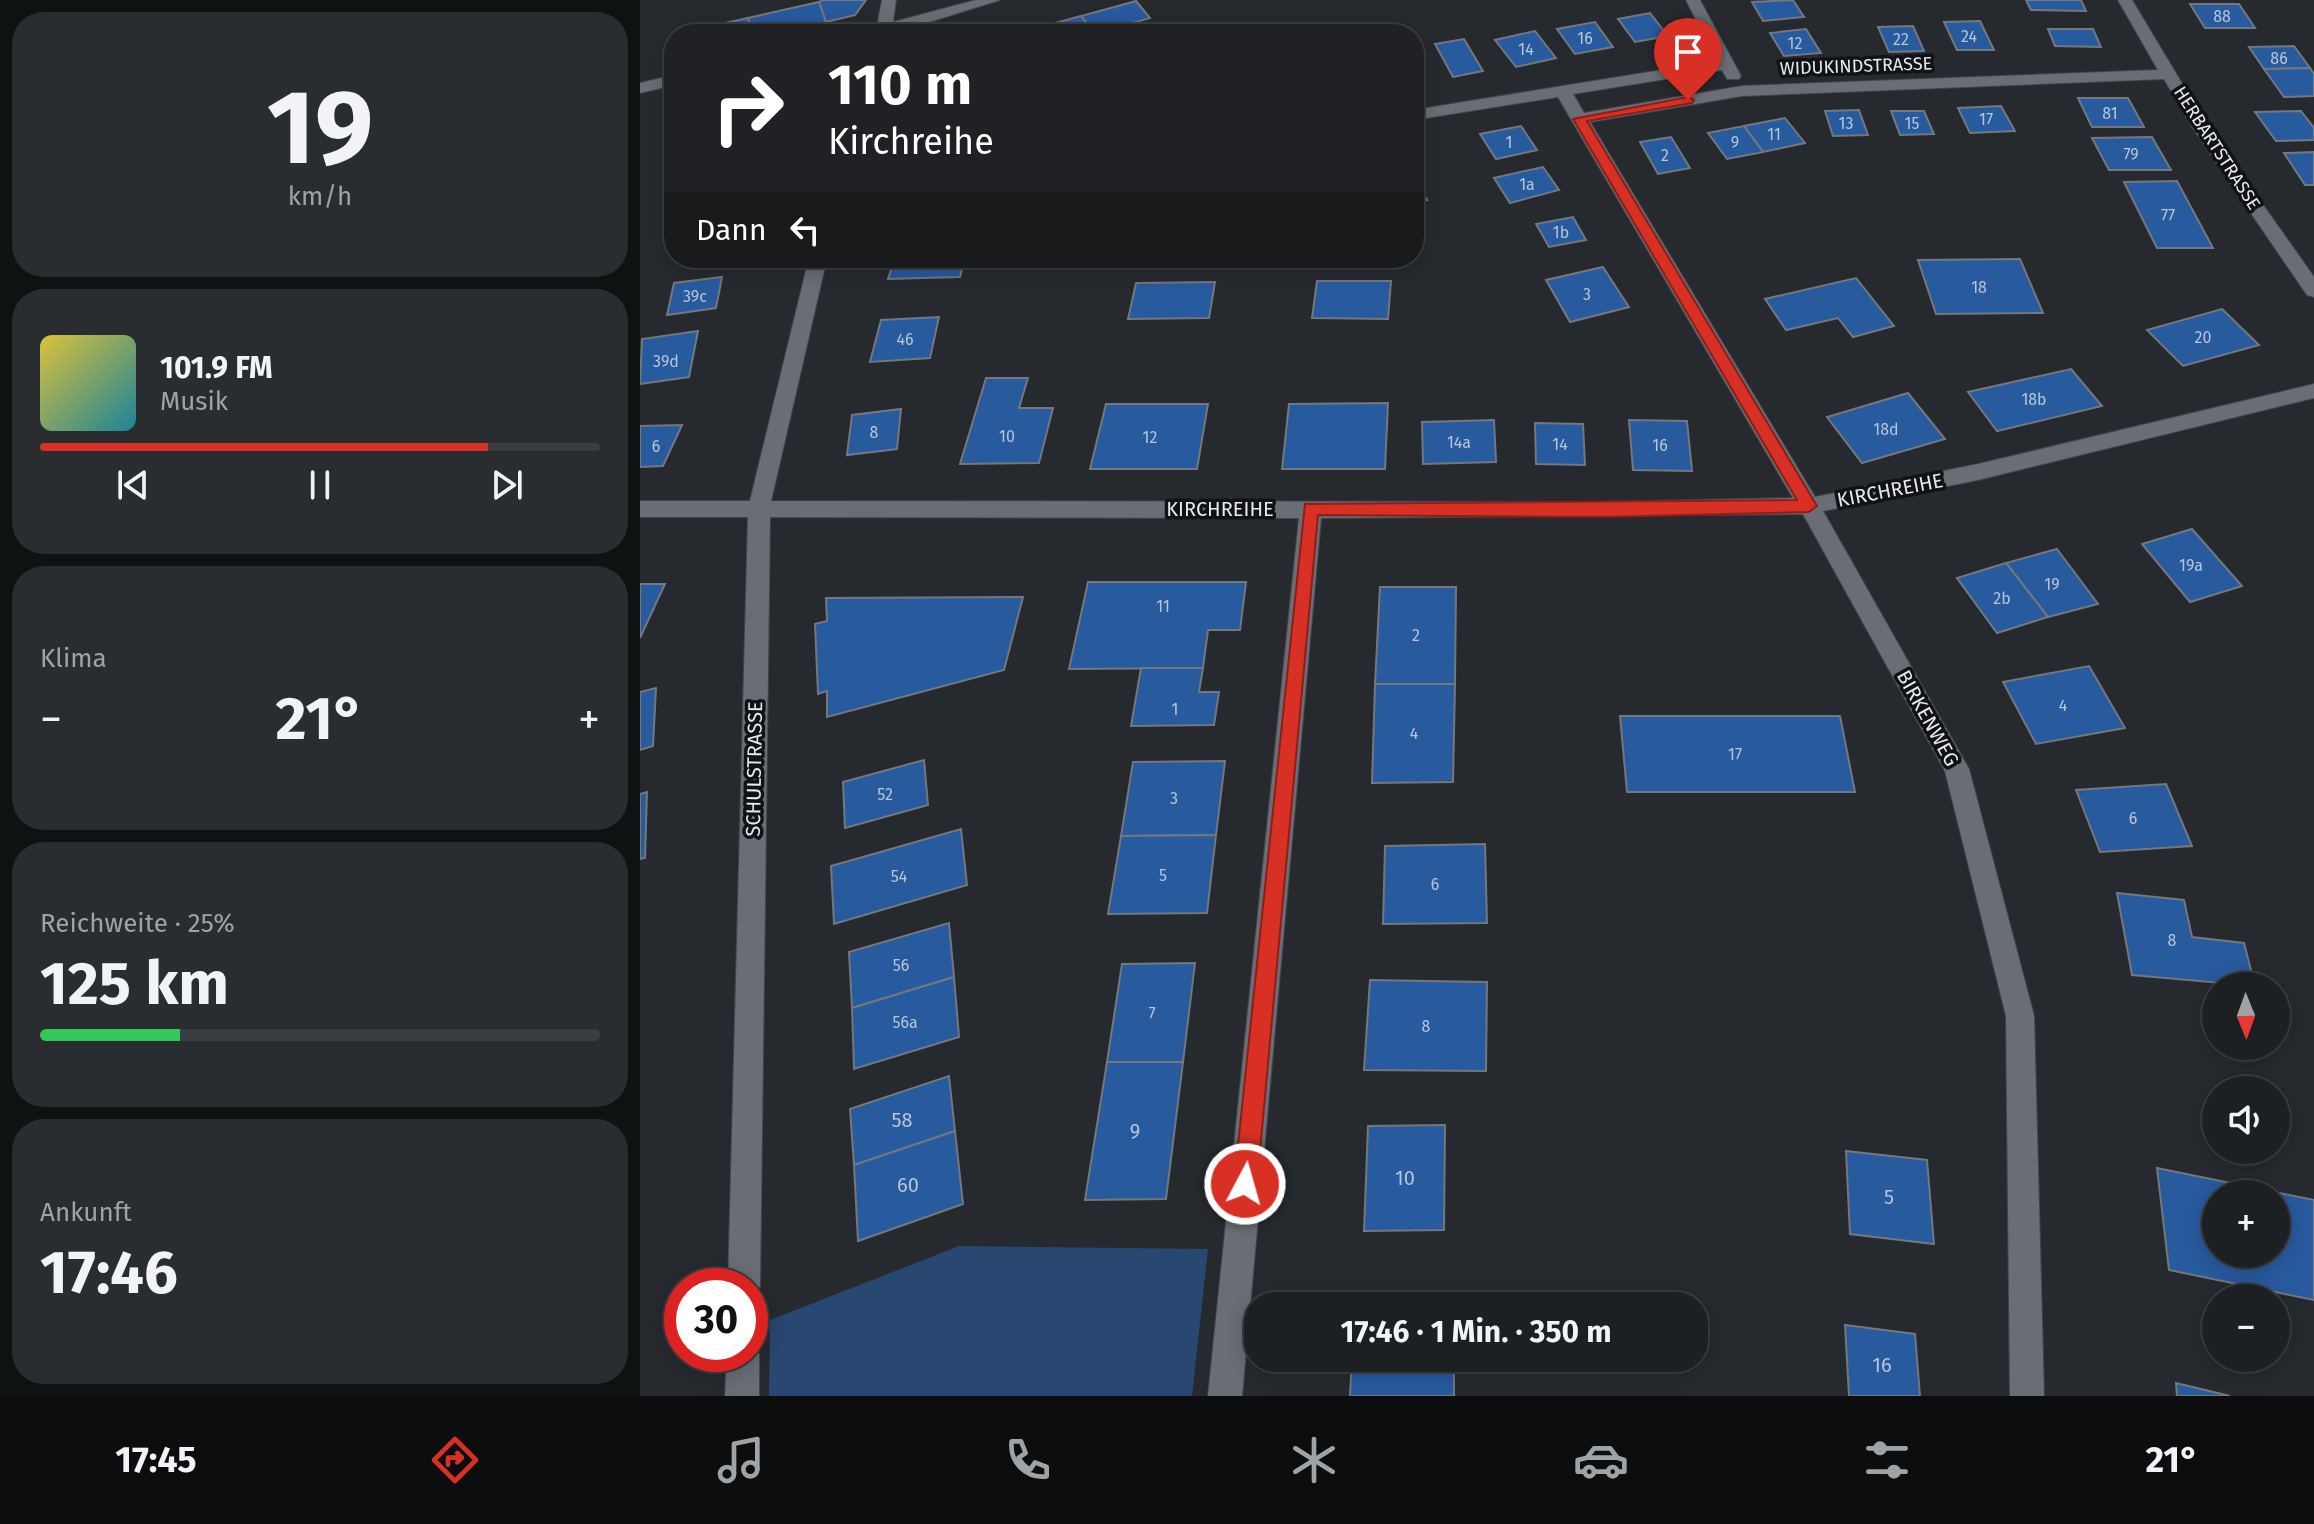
<!DOCTYPE html>
<html lang="de">
<head>
<meta charset="utf-8">
<style>
  body { margin:0; font-family:"Fira Sans",sans-serif; background:#292d30; color:#f1f3f6; height:100vh; display:flex; flex-direction:column; font-size:30px; white-space:nowrap }
  * { box-sizing:border-box; margin:0 }
  p { font-size:26px; color:#a0a3a6 }
  .icon { flex:none; width:44px; height:44px; fill:none; stroke:currentColor; stroke-width:2; stroke-linecap:round; stroke-linejoin:round }
  .map { position:relative; flex:1; overflow:hidden }
  .details { display:flex; flex-direction:column; gap:12px; padding:12px; background:#0f1213; width:640px }
  .details>* { flex:none }
  .guide { position:absolute; left:24px; top:24px; width:760px; height:244px; border-radius:32px; box-shadow:0 4px 20px #0003,0 0 0 2px #3a3e41; background:#202124; color:#fff; overflow:hidden }
  .needle { width:52px; rotate:179deg }
  .buttons { position:absolute; left:1562px; top:972px; display:grid; gap:16px }
  .buttons a { display:grid; place-items:center; width:88px; height:88px; border-radius:50%; background:#1c2023; box-shadow:0 4px 20px #0003,0 0 0 2px #3a3e41; font-size:40px }
  .speed { position:absolute; left:24px; top:1268px; display:flex; gap:16px; font-size:40px; font-weight:700; text-align:center }
  .speed>* { display:grid; place-content:center; width:104px; height:104px; border-radius:50%; background:#1c2023; box-shadow:0 4px 20px #0003,0 0 0 2px #3a3e41; line-height:1 }
  .speed .limit { border:12px solid #d22; background:#fff; color:#111 }
  .pin { position:absolute; display:grid; place-items:center; width:68px; height:68px; color:#fff; margin:-82px -34px; border-radius:50% 50% 50% 0; rotate:-45deg; box-shadow:0 0 8px #0007 }
  .pin .icon { rotate:45deg }
  .me { position:absolute; width:88px; margin:-44px; rotate:6deg; stroke-linejoin:round; filter:drop-shadow(0 0 6px #0008) }
  .turn { display:flex; align-items:center; gap:28px; height:168px; padding:0 32px; font-size:36px }
  .turn .icon { width:104px; height:104px; stroke-width:2.5 }
  .turn b { display:block; font-size:56px; line-height:68px }
  .then { display:flex; align-items:center; height:76px; padding:0 32px; background:#0003; gap:16px; font-size:30px }
  .big { font-size:60px; font-weight:700; line-height:1.1 }
  .details .tile { flex:1; display:flex; flex-direction:column; justify-content:center; gap:12px; min-width:0; padding:0 28px; border-radius:32px; background:#292d30 }
  .details .dial { align-items:center; gap:0 }
  .dial b { font-size:104px; line-height:1 }
  .song { display:flex; align-items:center; gap:24px }
  .cover { width:96px; height:96px; border-radius:12px; background:linear-gradient(135deg,hsl(50 70% 55%),hsl(190 70% 35%)) }
  .played { height:8px; border-radius:4px; background:linear-gradient(90deg,#d93025 80%,#3a3e41 80%) }
  .keys { display:flex; justify-content:space-around; direction:ltr }
  .heat { display:flex; justify-content:space-between; align-items:center; font-size:44px; direction:ltr }
  .charge { height:12px; border-radius:6px; background:linear-gradient(90deg,#34c759 25%,#3a3e41 0) }
  .trip { position:absolute; left:604px; top:1292px; width:464px; height:80px; border-radius:32px; background:#1c2023; box-shadow:0 4px 20px #0003,0 0 0 2px #3a3e41; font-weight:700; line-height:80px; text-align:center }
  .tab-bar { display:flex; height:128px; justify-content:space-around; align-items:center; background:#0b0d0e; color:#a0a3a6 }
  .tab-bar .icon { width:56px; height:56px }
  .tab-bar .selected { color:#d93025 }
  .tab-bar b { font-size:36px; color:#f1f3f6 }
  main { display:flex; flex:1; min-height:0 }
  .map>svg:first-child { display:block }
  .green { fill:#284771 }
  .building { fill:#285a9e; stroke:#73777e; stroke-width:2; fill-rule:evenodd }
  .lines { fill:none; stroke-linecap:round; stroke-linejoin:round }
  .street-casing { stroke:#43464a; stroke-width:2 }
  .street { fill:#696e74; fill-rule:evenodd }
  .route { fill:#d93025; stroke:#8d1f18; stroke-width:2 }
  .labels { text-anchor:middle; dominant-baseline:central; stroke-width:7; stroke-linejoin:round; paint-order:stroke }
  .number-label { font-size:16px; fill:#b6c5d9 }
  .far-street-label { font-size:18px; fill:#e6e9ed; stroke:#111215 }
  .street-label { font-size:20px; fill:#e6e9ed; stroke:#111215 }
  .near-number-label { font-size:20px; fill:#b6c5d9 }
</style>
</head>
<body>
<main>
<section class="details">
<div class="tile dial"><b>19</b><p>km/h</p></div>
<div class="tile">
<div class="song"><i class="cover"></i><div><b>101.9 FM</b><p>Musik</p></div></div>
<div class="played"></div>
<div class="keys"><svg class="icon" aria-label="previous" viewBox="0 0 24 24"><path d="M18 5L8 12l10 7zM5 5v14"/></svg><svg class="icon" aria-label="pause" viewBox="0 0 24 24"><path d="M8 5v14M16 5v14"/></svg><svg class="icon" aria-label="next" viewBox="0 0 24 24"><path d="M6 5l10 7-10 7zM19 5v14"/></svg></div>
</div>
<div class="tile"><p>Klima</p>
<div class="heat"><a>−</a><b class="big">21°</b><a>+</a></div>
</div>
<div class="tile"><p>Reichweite · 25%</p><b class="big">125 km</b><div class="charge"></div></div>
<div class="tile"><p>Ankunft</p><b class="big">17:46</b></div>
</section>
<div class="map">
<svg width="1674" height="1396" viewBox="0 0 1674 1396">
  <rect width="100%" height="100%" fill="#262a2f"/>
  <!-- green -->
  <polygon class="green" points="319,1246 568,1249 552,1396 129,1396 130,1320"/>
  <!-- building -->
  <g class="building">
    <polygon points="183,0 226,0 215,15 186,22 179,2"/>
    <polygon points="1153,0 1164,17 1123,21 1112,2"/>
    <polygon points="1386,0 1441,0 1446,11 1391,10"/>
    <polygon points="496,1 510,18 454,34 441,16"/>
    <polygon points="179,2 186,22 133,34 113,34 108,18"/>
    <polygon points="1550,4 1599,4 1615,28 1565,28"/>
    <polygon points="1010,13 1028,36 995,42 978,19"/>
    <polygon points="441,16 454,34 388,34 386,31"/>
    <polygon points="108,18 113,34 35,34"/>
    <polygon points="1340,21 1354,50 1317,50 1304,22"/>
    <polygon points="955,22 973,47 935,54 917,29"/>
    <polygon points="1273,26 1284,51 1249,52 1238,27"/>
    <polygon points="1166,29 1181,53 1144,56 1130,33"/>
    <polygon points="1408,29 1453,29 1461,47 1415,46"/>
    <polygon points="895,31 916,58 876,67 855,40"/>
    <polygon points="824,39 843,71 813,77 795,44"/>
    <polygon points="1654,46 1670,68 1624,69 1609,47"/>
    <polygon points="1670,68 1674,74 1674,96 1644,97 1624,69"/>
    <polygon points="1438,98 1488,98 1504,127 1452,127"/>
    <polygon points="1361,106 1375,131 1330,133 1318,108"/>
    <polygon points="1219,110 1228,135 1193,136 1185,111"/>
    <polygon points="1251,111 1284,111 1294,134 1260,135"/>
    <polygon points="1661,111 1674,128 1674,140 1636,141 1615,112"/>
    <polygon points="1145,118 1165,143 1123,152 1104,126"/>
    <polygon points="881,126 897,150 856,159 840,134"/>
    <polygon points="1104,126 1123,152 1087,159 1068,133"/>
    <polygon points="1031,137 1050,168 1018,174 1000,142"/>
    <polygon points="1512,137 1531,170 1469,170 1452,138"/>
    <polygon points="1674,152 1674,185 1665,185 1644,153"/>
    <polygon points="903,167 919,190 870,203 854,178"/>
    <polygon points="774,176 787,200 774,202"/>
    <polygon points="1537,181 1573,248 1517,248 1484,182"/>
    <polygon points="933,217 946,240 909,247 896,224"/>
    <polygon points="255,258 325,258 320,277 248,279"/>
    <polygon points="631,258 695,258 694,267 629,266"/>
    <polygon points="1380,259 1403,313 1296,314 1278,260"/>
    <polygon points="963,267 989,307 930,322 906,280"/>
    <polygon points="82,277 76,308 27,315 34,283"/>
    <polygon points="1216,278 1254,326 1213,337 1198,318 1146,330 1125,299"/>
    <polygon points="677,281 751,281 748,319 672,318"/>
    <polygon points="575,282 569,318 488,319 496,283"/>
    <polygon points="1582,309 1619,345 1543,366 1507,330"/>
    <polygon points="299,317 290,358 230,362 241,320"/>
    <polygon points="58,331 49,377 0,384 2,339"/>
    <polygon points="1431,369 1462,406 1357,431 1328,392"/>
    <polygon points="346,378 388,378 379,408 413,408 399,463 320,464"/>
    <polygon points="1268,393 1305,439 1222,463 1187,417"/>
    <polygon points="748,403 745,469 642,469 649,404"/>
    <polygon points="466,404 568,404 557,469 450,469"/>
    <polygon points="261,409 257,449 207,455 212,415"/>
    <polygon points="854,420 856,462 783,464 782,422"/>
    <polygon points="989,420 1047,421 1052,471 993,470"/>
    <polygon points="895,423 943,424 945,465 896,464"/>
    <polygon points="42,425 23,466 0,467 0,426"/>
    <polygon points="1552,529 1602,586 1550,602 1502,544"/>
    <polygon points="1417,549 1458,604 1408,617 1366,563"/>
    <polygon points="1366,563 1408,617 1357,633 1317,578"/>
    <polygon points="448,582 606,582 600,630 568,630 563,668 429,669"/>
    <polygon points="0,584 25,584 0,638"/>
    <polygon points="740,587 816,587 815,684 735,684"/>
    <polygon points="383,597 364,670 187,717 187,691 178,694 175,624 187,621 186,598"/>
    <polygon points="1449,666 1485,728 1396,744 1363,682"/>
    <polygon points="501,668 563,668 559,692 579,692 574,725 491,726"/>
    <polygon points="735,684 815,684 813,782 732,783"/>
    <polygon points="16,688 13,746 0,750 0,692"/>
    <polygon points="980,716 1200,716 1215,792 987,792"/>
    <polygon points="284,760 288,805 205,828 203,782"/>
    <polygon points="585,761 576,835 481,836 493,762"/>
    <polygon points="1526,784 1552,846 1460,852 1436,790"/>
    <polygon points="7,792 5,858 0,859 0,794"/>
    <polygon points="321,829 327,885 194,924 191,866"/>
    <polygon points="576,835 567,913 468,914 481,836"/>
    <polygon points="845,844 847,923 743,924 745,846"/>
    <polygon points="1477,893 1544,900 1552,937 1604,943 1615,986 1492,975"/>
    <polygon points="309,923 314,977 212,1008 209,952"/>
    <polygon points="555,963 543,1062 467,1062 482,964"/>
    <polygon points="314,977 319,1037 214,1069 212,1008"/>
    <polygon points="730,980 847,982 846,1071 724,1070"/>
    <polygon points="467,1062 543,1062 526,1199 445,1200"/>
    <polygon points="309,1076 315,1131 214,1165 210,1109"/>
    <polygon points="805,1125 804,1230 724,1231 728,1126"/>
    <polygon points="315,1131 323,1204 218,1241 214,1165"/>
    <polygon points="1206,1151 1287,1160 1294,1244 1210,1234"/>
    <path d="M1517 1168 1674 1200V1300L1529 1270ZM1576 1194H1636V1254H1576Z"/>
    <polygon points="1205,1325 1275,1334 1280,1396 1209,1396"/>
    <polygon points="712,1358 814,1358 814,1396 710,1396"/>
    <polygon points="1536,1383 1590,1396 1537,1396"/>
  </g>
  <g class="lines">
    <!-- street casing -->
    <g class="street-casing">
      <g id="street">
        <polygon points="242,0 256,0 253,22 336,0 360,0 251,34 218,34 237,26"/>
        <polygon points="1046,0 1060,0 1101,76 1099,79 1087,79 1082,70 933,94 944,113 1102,86 1518,70 1478,0 1492,0 1568,127 1674,277 1674,297 1667,295 1552,127 1524,79 1102,96 950,122 1175,497 1338,464 1674,384 1674,398 1338,480 1183,511 1329,769 1394,1016 1404,1396 1370,1396 1366,1016 1305,771 1163,514 681,518 602,1396 568,1396 659,518 130,517 120,1286 115,1297 110,1299 110,1286 88,1286 108,517 0,517 0,501 110,501 169,258 187,258 131,501 963,502 1153,498 918,97 774,120 774,110 1077,61"/>
        <polygon points="34,75 34,85 0,93 0,83"/>
        <polygon points="110,1341 119,1354 119,1396 85,1396 87,1354 110,1354"/>
      </g>
    </g>
    <!-- street -->
    <use href="#street" class="street"/>
  </g>
  <!-- route -->
  <polygon class="route" points="1048,97 1054,100 1052,103 947,121 1177,506 1169,512 963,517 678,515 617,1184 614,1192 605,1195 597,1192 594,1184 665,504 1157,500 933,119"/>
  <g class="labels">
    <!-- number labels -->
    <g class="number-label">
      <text x="1582" y="16">88</text>
      <text x="1329" y="36">24</text>
      <text x="945" y="38">16</text>
      <text x="1261" y="39">22</text>
      <text x="1155" y="43">12</text>
      <text x="886" y="49">14</text>
      <text x="1639" y="58">86</text>
      <text x="1470" y="113">81</text>
      <text x="1346" y="119">17</text>
      <text x="1206" y="123">13</text>
      <text x="1272" y="123">15</text>
      <text x="1134" y="134">11</text>
      <text x="869" y="142">1</text>
      <text x="1095" y="142">9</text>
      <text x="1491" y="154">79</text>
      <text x="1025" y="155">2</text>
      <text x="887" y="184">1a</text>
      <text x="1528" y="215">77</text>
      <text x="921" y="232">1b</text>
      <text x="1339" y="287">18</text>
      <text x="947" y="294">3</text>
      <text x="55" y="296">39c</text>
      <text x="1563" y="337">20</text>
      <text x="265" y="339">46</text>
      <text x="26" y="361">39d</text>
      <text x="1394" y="399">18b</text>
      <text x="1246" y="429">18d</text>
      <text x="234" y="432">8</text>
      <text x="367" y="436">10</text>
      <text x="510" y="437">12</text>
      <text x="819" y="442">14a</text>
      <text x="920" y="444">14</text>
      <text x="1020" y="445">16</text>
      <text x="16" y="446">6</text>
      <text x="1551" y="565">19a</text>
      <text x="1412" y="584">19</text>
      <text x="1362" y="598">2b</text>
      <text x="523" y="606">11</text>
      <text x="776" y="635">2</text>
      <text x="1423" y="705">4</text>
      <text x="535" y="709">1</text>
      <text x="774" y="733">4</text>
      <text x="1095" y="754">17</text>
      <text x="245" y="794">52</text>
      <text x="534" y="798">3</text>
      <text x="1493" y="818">6</text>
      <text x="523" y="875">5</text>
      <text x="259" y="876">54</text>
      <text x="795" y="884">6</text>
      <text x="1532" y="940">8</text>
      <text x="261" y="965">56</text>
      <text x="512" y="1013">7</text>
      <text x="265" y="1022">56a</text>
      <text x="786" y="1026">8</text>
    </g>
    <!-- far-street labels -->
    <g class="far-street-label">
      <text transform="translate(1216 66) rotate(-2)">WIDUKINDSTRASSE</text>
      <text transform="translate(1577 148) rotate(57)">HERBARTSTRASSE</text>
    </g>
    <!-- street labels -->
    <g class="street-label">
      <text transform="translate(1250 490) rotate(-11)">KIRCHREIHE</text>
      <text x="580" y="509">KIRCHREIHE</text>
      <text transform="translate(1288 718) rotate(61)">BIRKENWEG</text>
      <text transform="translate(114 769) rotate(-89)">SCHULSTRASSE</text>
    </g>
    <!-- near-number labels -->
    <g class="near-number-label">
      <text x="262" y="1120">58</text>
      <text x="495" y="1131">9</text>
      <text x="765" y="1178">10</text>
      <text x="268" y="1185">60</text>
      <text x="1249" y="1197">5</text>
      <text x="1242" y="1365">16</text>
    </g>
  </g>
</svg>
<div class="buttons">
<a><svg class="needle" viewBox="-14 -14 28 28"><path d="M0-13l5 13h-10z" fill="#e53935"/><path d="M0 13l5-13h-10z" fill="#a0a3a6"/></svg></a>
<a><svg class="icon" aria-label="sound" viewBox="0 0 24 24"><path d="M4 9h4l5-4v14l-5-4H4zM17 9q2 3 0 6"/></svg></a>
<a>+</a>
<a>−</a>
</div>
<div class="speed"><div class="limit">30</div></div>
<div class="pin" style="left:1048px;top:100px;background:#d93025"><svg class="icon" aria-label="arrive" viewBox="0 0 24 24"><path d="M6 21V4h12l-3 4 3 4H6"/></svg></div>
<svg class="me" style="left:605px;top:1184px" viewBox="-20 -20 40 40"><circle r="17" fill="#d93025" stroke="#fff" stroke-width="3"/><path d="M0-11L8 9 0 5-8 9z" fill="#fff"/></svg>
<div class="trip">17:46 · 1 Min. · 350 m</div>
<div class="guide">
<div class="turn"><svg class="icon" aria-label="right" viewBox="0 0 24 24"><path d="M7 20v-9h11M14 6l5 5-5 5"/></svg><div><b>110 m</b>Kirchreihe</div></div>
<div class="then">Dann<svg class="icon" aria-label="left" viewBox="0 0 24 24"><path d="M17 20v-9H6M10 6l-5 5 5 5"/></svg></div>
</div>
</div>
</main>
<nav class="tab-bar">
<b>17:45</b>
<svg class="icon selected" aria-label="directions" viewBox="0 0 24 24"><path d="M12 3l9 9-9 9-9-9zM9 14v-3h6M13 9l2 2-2 2"/></svg>
<svg class="icon" aria-label="music" viewBox="0 0 24 24"><path d="M9 18V5l10-2v13"/><circle cx="6" cy="18" r="3"/><circle cx="16" cy="16" r="3"/></svg>
<svg class="icon" aria-label="phone" viewBox="0 0 24 24"><path d="M5 4h4l2 5-3 2q2 4 5 5l2-3 5 2v4C11 20 4 13 5 4z"/></svg>
<svg class="icon" aria-label="climate" viewBox="0 0 24 24"><path d="M12 3v18M4 7l16 10M4 17L20 7"/></svg>
<svg class="icon" aria-label="car" viewBox="0 0 24 24"><path d="M5 17H2v-5l4-1 3-4h7l3 4 3 1v5h-3M9 17h6M6 11h13"/><circle cx="7" cy="17" r="2"/><circle cx="17" cy="17" r="2"/></svg>
<svg class="icon" aria-label="filters" viewBox="0 0 24 24"><path d="M4 7h16M4 17h16"/><circle cx="9" cy="7" r="2"/><circle cx="15" cy="17" r="2"/></svg>
<b>21°</b>
</nav>
</body>
</html>
